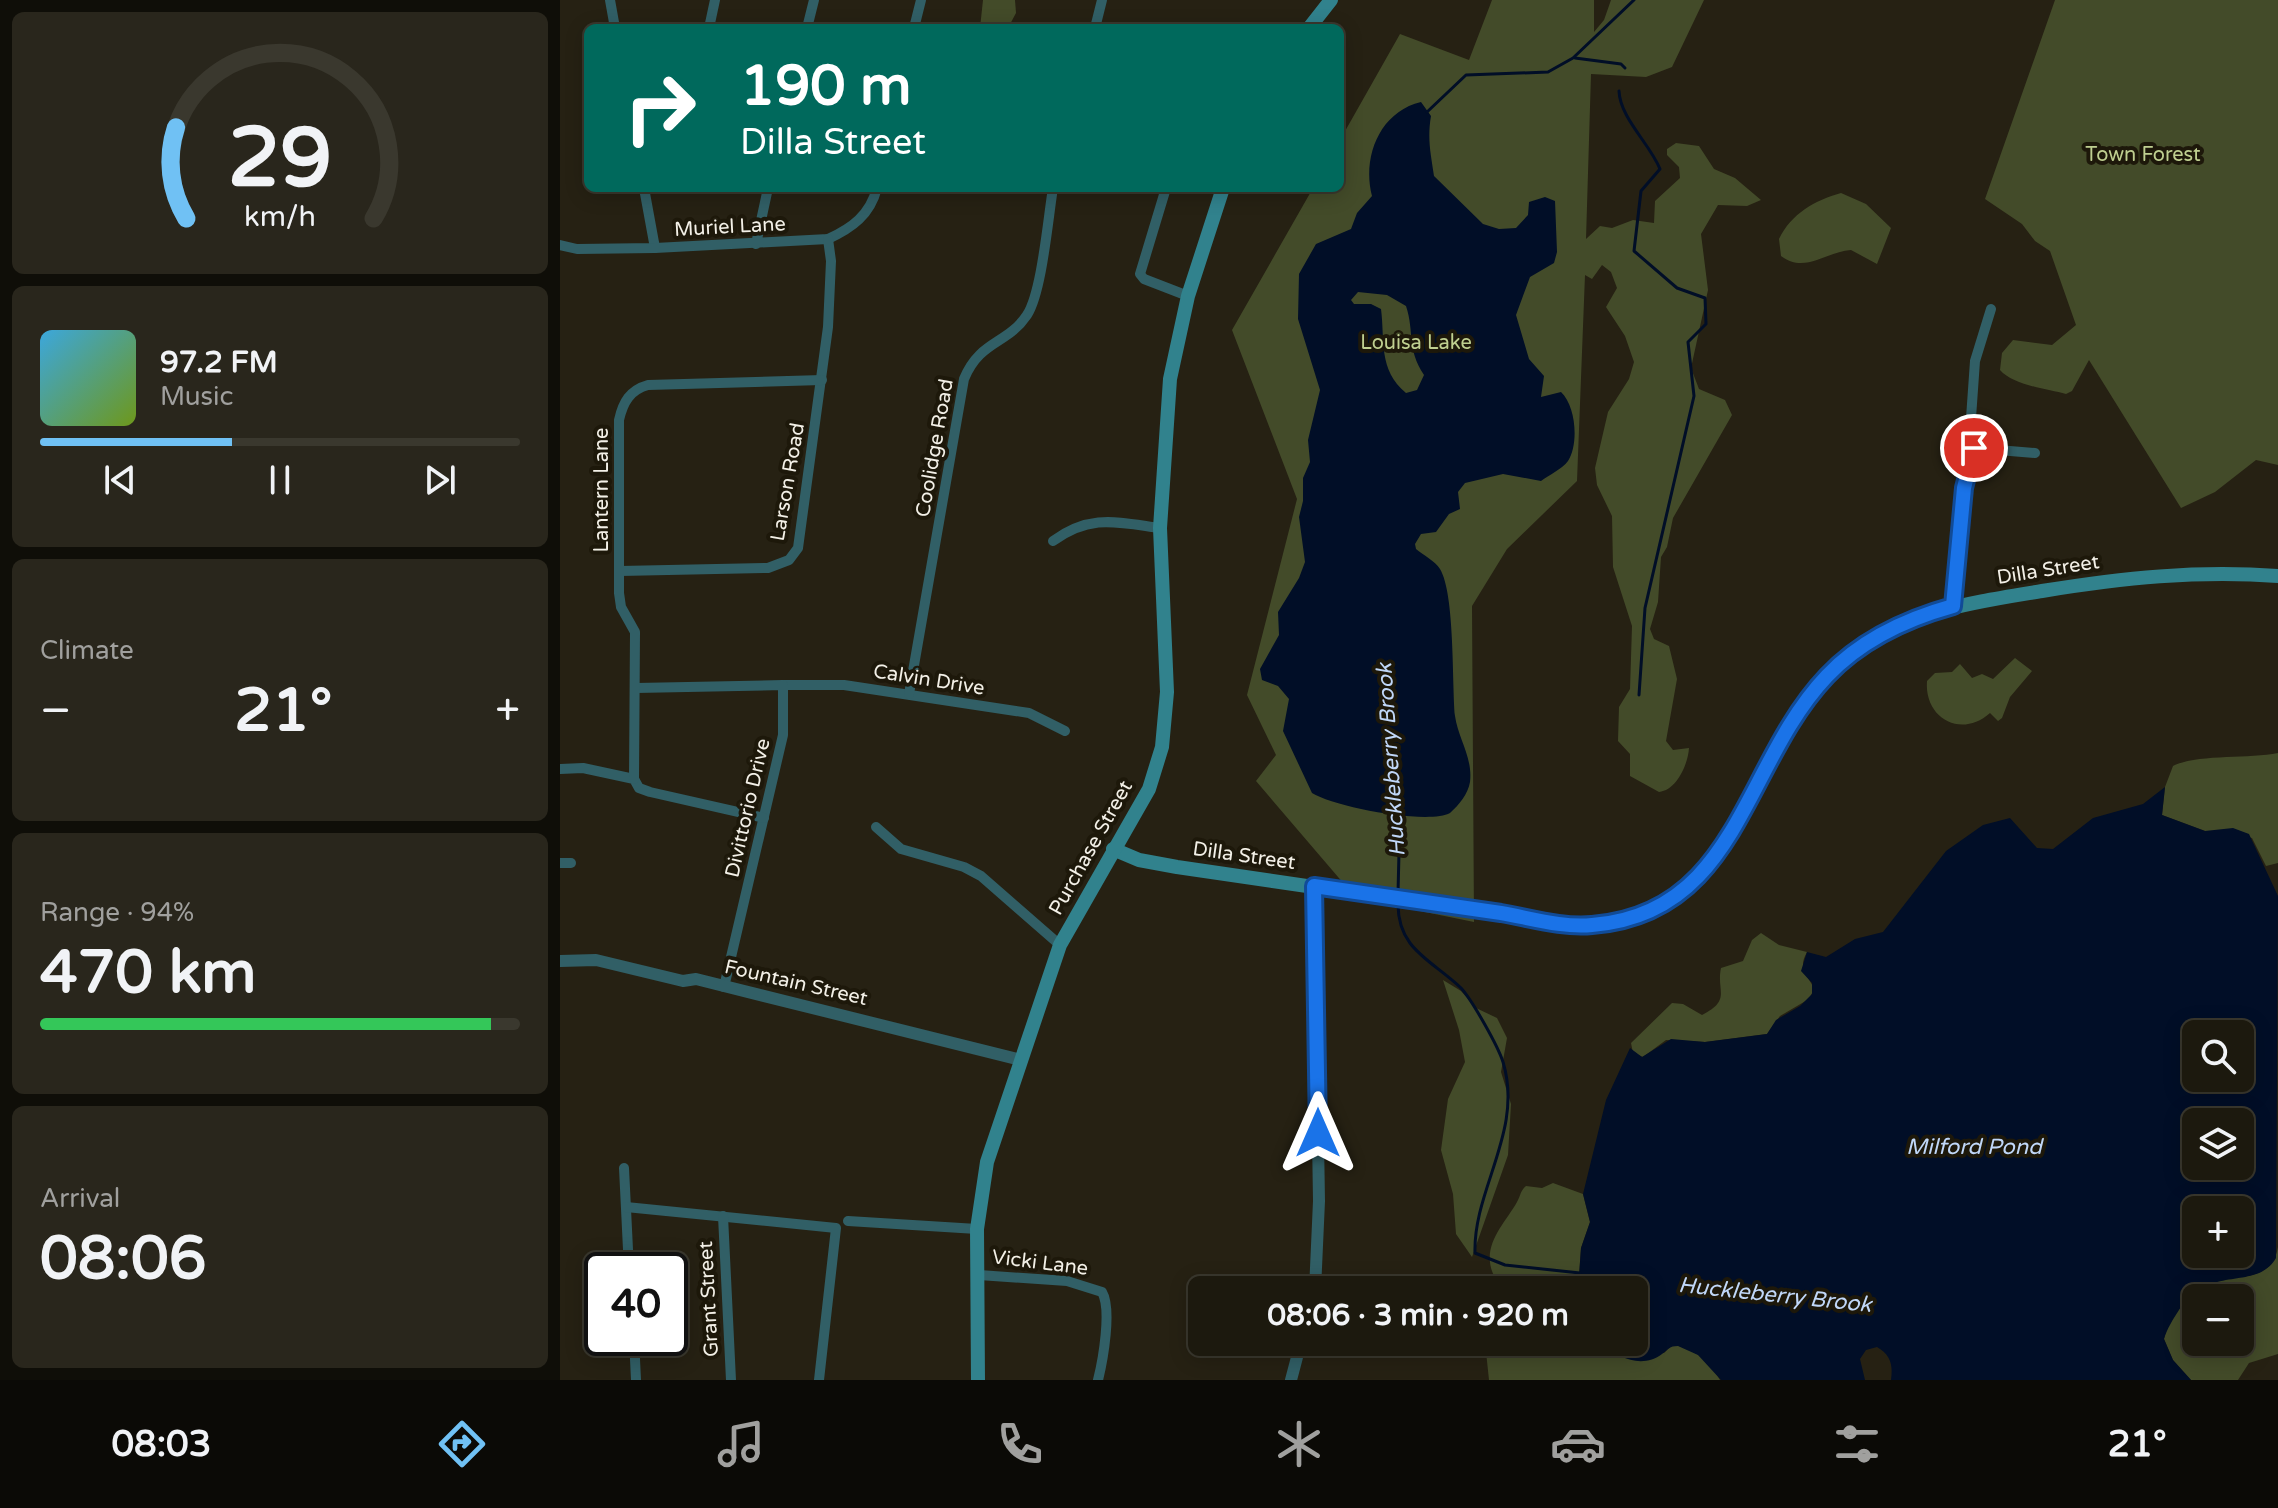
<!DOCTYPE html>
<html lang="en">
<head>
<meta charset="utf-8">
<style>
  body { margin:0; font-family:"Varela Round",sans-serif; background:#29261c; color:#f1f3f6; height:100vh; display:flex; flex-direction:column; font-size:30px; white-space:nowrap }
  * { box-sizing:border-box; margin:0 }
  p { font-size:26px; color:#a0a09e }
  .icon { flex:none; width:44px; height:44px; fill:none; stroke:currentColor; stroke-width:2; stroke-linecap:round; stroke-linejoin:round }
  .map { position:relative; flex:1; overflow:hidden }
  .sheet { display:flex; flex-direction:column; gap:12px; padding:12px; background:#0f0e08; width:560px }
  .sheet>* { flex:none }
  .guide { position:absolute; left:24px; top:24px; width:760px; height:168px; border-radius:12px; box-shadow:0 4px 20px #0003,0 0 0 2px #3a382e; background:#00695c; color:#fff; overflow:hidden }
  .buttons { position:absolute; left:1622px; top:1020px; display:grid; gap:16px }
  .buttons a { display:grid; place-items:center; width:72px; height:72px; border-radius:12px; background:#1c190e; box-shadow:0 4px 20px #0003,0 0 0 2px #3a382e; font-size:40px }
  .speed { position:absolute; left:24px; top:1252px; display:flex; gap:16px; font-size:40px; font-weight:700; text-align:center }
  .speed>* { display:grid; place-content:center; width:104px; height:104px; border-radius:50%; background:#1c190e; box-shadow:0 4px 20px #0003,0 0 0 2px #3a382e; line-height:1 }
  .speed .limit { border:4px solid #111; border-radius:12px; background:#fff; color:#111 }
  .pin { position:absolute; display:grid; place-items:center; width:68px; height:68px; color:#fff; margin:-34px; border:4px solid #fff; border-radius:50%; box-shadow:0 2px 8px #0007 }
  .me { position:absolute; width:88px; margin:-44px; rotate:0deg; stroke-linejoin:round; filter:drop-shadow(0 0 6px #0008) }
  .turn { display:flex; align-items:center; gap:28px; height:168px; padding:0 24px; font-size:36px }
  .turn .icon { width:104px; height:104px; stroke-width:2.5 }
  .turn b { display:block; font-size:56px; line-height:68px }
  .big { font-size:60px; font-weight:700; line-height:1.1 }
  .sheet .card { flex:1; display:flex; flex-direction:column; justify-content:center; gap:12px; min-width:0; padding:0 28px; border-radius:12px; background:#29261c }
  .sheet .dial { align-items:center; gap:0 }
  .dial svg { height:208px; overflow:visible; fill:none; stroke:#3a382e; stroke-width:7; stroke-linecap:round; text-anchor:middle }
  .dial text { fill:#f1f3f6; stroke:none }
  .song { display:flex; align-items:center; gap:24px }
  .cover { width:96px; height:96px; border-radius:12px; background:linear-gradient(135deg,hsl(200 70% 55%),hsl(80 70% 35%)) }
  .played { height:8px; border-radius:4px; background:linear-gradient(90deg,#70c1f4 40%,#3a382e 40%) }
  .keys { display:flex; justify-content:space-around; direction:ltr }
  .heat { display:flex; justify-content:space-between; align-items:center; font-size:44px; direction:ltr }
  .charge { height:12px; border-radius:6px; background:linear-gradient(90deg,#34c759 94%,#3a382e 0) }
  .trip { position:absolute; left:628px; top:1276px; width:460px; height:80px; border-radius:12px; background:#1c190e; box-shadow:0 4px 20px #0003,0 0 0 2px #3a382e; font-weight:700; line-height:80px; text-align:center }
  .menu { display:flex; height:128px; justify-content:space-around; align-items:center; background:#0b0a06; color:#a0a09e }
  .menu .icon { width:56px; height:56px }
  .menu .on { color:#70c1f4 }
  .menu b { font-size:36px; color:#f1f3f6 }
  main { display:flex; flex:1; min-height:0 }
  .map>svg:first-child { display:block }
  .green { fill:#434b29; fill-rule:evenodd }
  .water { fill:#010e27; fill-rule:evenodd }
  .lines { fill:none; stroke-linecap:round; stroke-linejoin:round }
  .stream { stroke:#010e27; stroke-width:3 }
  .minor { stroke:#315f66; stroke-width:10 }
  .tertiary { stroke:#315f66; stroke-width:12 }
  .secondary { stroke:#31828d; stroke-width:14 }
  .route-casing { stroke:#114b97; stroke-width:20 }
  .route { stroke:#1a73e8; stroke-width:14 }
  .labels { text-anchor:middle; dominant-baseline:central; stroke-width:8; stroke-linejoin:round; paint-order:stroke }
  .park-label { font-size:20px; fill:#bfcf90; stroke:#1d180a }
  .street-label { font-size:20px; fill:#f3f0e7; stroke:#1d180a }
  .water-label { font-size:22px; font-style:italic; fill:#c0d7f8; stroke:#1d180a }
</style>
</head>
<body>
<main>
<section class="sheet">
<div class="card dial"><svg viewBox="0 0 100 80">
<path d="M14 69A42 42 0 1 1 86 69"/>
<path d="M14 69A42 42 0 0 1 10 34" stroke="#70c1f4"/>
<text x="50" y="56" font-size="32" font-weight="700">29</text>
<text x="50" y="72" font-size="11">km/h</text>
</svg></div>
<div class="card">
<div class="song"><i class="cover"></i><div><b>97.2 FM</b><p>Music</p></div></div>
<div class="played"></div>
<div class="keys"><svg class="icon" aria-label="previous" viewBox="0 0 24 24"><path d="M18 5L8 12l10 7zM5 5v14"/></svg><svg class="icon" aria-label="pause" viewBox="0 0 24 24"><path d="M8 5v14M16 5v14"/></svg><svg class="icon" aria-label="next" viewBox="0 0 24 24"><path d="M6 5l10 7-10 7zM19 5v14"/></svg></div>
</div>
<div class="card"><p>Climate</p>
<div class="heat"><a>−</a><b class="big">21°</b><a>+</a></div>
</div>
<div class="card"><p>Range · 94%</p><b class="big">470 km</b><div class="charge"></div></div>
<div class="card"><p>Arrival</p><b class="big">08:06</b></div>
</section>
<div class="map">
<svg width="1718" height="1380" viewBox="0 0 1718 1380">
  <rect width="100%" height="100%" fill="#262113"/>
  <!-- green -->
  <g class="green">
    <polygon points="423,0 455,0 456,13 448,28 420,28"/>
    <path d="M932 0H1034V32L1044 20 1051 0H1144L1112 67 1086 77 1031 74 1026 239 1040 226 1052 228 1073 220 1094 223 1095 201 1120 178 1119 167 1107 155V149L1116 143 1139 146 1154 169 1175 178 1201 200 1187 206 1158 205 1141 234 1148 290 1131 368 1139 389 1165 400 1172 415 1113 518 1107 547 1101 557 1098 602 1090 629 1094 639 1109 646 1117 679 1106 741 1113 750 1129 748C1128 764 1117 790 1099 792L1070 776V754L1058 741 1059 707 1070 689 1072 626 1053 567 1052 516 1037 485 1035 468 1048 412 1069 379 1074 362 1065 336 1046 307 1057 288 1051 272 1042 265 1032 279 1025 275 1017 481 947 549 912 606 914 922 796 898 696 781 716 755 687 695 737 499 672 330 753 188H780V140L840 34 909 60Z"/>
    <path d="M1495 0H1718V465L1696 460 1655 492 1621 508 1529 360 1512 391 1506 394C1487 389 1453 385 1440 370L1442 353 1453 340 1492 345 1516 325 1490 251 1475 241 1462 224 1425 199Z"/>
    <path d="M1281 193 1306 204 1331 228 1317 264 1291 250C1265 252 1245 274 1221 256L1219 239C1231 214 1255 200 1281 193Z"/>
    <path d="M1455 658 1472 671 1450 697 1442 718 1438 721 1430 713C1401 739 1364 718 1367 681L1375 673 1392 672 1400 664 1412 678 1422 674 1433 679Z"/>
    <path d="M1718 753V863L1706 866 1692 838 1645 831 1602 815 1605 787 1613 766C1636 754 1688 759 1718 753Z"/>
    <path d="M1201 933 1219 945 1247 952C1237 970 1248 974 1254 989L1249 999 1220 1016 1207 1034 1145 1042 1106 1040 1083 1057 1073 1053 1071 1043 1112 1003 1123 1004 1142 1015C1172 1000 1156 991 1161 968L1183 961 1192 940Z"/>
    <polygon points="883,980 901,991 916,1008 937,1018 947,1038 941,1072 951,1104 948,1155 912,1257 896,1234 893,1194 881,1150 888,1099 905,1062 899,1030"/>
    <path d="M993 1183 1023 1194 1030 1222 1021 1248 1018 1290H926L934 1276C920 1246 944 1225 957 1202 961 1195 960 1191 966 1186L982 1188Z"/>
    <path d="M1718 1247V1354L1689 1363 1678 1380H1631L1613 1360 1604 1339C1608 1320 1627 1292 1645 1284 1672 1273 1712 1285 1718 1247ZM1636 1298H1680V1342H1636Z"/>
    <polygon points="122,1280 124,1314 110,1315 110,1281"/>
    <path d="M925 1342H1046L1051 1350 1104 1353 1112 1345C1133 1347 1151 1362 1160 1380H929Z"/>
  </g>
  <!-- water -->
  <g class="water">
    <path d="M861 102 871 116C867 139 871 155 874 176L923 224 939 229 956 228 968 215 969 202 985 197 995 201 997 252 994 263 970 277 956 315 969 359 984 376 981 397 1001 392C1016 406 1019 444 1008 461 1002 469 989 475 981 481L943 474 905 483 898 492 900 509 889 514 876 532 861 534 855 544 856 549C863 555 875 561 880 569 895 594 892 683 895 716 898 738 913 758 910 782 908 794 899 805 890 813 868 825 774 807 752 793L723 731 729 699 718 686 702 680 700 669 719 635 718 612 739 578 745 562 739 517 743 501V478L750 462 748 440 760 390 738 319 739 274 756 244 791 229 797 213 812 196C802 158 819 112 861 102ZM798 292 827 295 846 306C855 334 846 347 864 375L857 390 846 393C818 370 825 340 821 309L811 304H794L791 300Z"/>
    <path d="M1605 787 1602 815 1645 831 1673 828 1689 834 1718 896 1716 1258C1696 1292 1650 1263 1619 1310 1613 1319 1607 1329 1604 1339L1613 1360 1631 1380H1331C1333 1365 1331 1355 1317 1347L1306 1350 1300 1359 1305 1380H1161L1138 1355 1118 1346C1109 1346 1109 1349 1102 1354 1084 1368 1057 1360 1046 1342H1074V1290H1018L1021 1248 1030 1222 1023 1194 1046 1100 1070 1048 1082 1057 1111 1039 1145 1042 1207 1034 1216 1020 1240 1006 1252 994V983L1241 971 1247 952 1266 957 1295 939 1323 932 1386 851 1423 825 1450 818 1477 848 1493 849 1533 818 1583 804ZM1636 1034H1680V1078H1636ZM1636 1122H1680V1166H1636ZM1636 1210H1680V1254H1636Z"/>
  </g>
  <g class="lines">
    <!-- stream -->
    <g class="stream">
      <polyline points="1015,58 1061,64 1065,68"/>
      <path d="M1059 91C1060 118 1090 144 1100 169L1081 191 1074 251 1117 288 1145 298 1146 324 1128 342 1134 396 1085 608 1079 695"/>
      <polyline points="867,112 906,75 988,72 1013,58 1074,0"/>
      <polyline points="838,893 840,812"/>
      <path d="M838 904C838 950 872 960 901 988 912 1000 938 1046 943 1062 964 1131 913 1189 915 1253L945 1265 1020 1273"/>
    </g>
    <!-- minor -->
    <g class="minor">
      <polyline points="50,0 55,28"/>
      <polyline points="149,28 155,0"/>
      <polyline points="247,28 254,0"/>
      <polyline points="354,28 361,0"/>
      <polyline points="535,28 542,0"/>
      <polyline points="84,188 95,248"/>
      <polyline points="606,188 580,274 584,279 628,296"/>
      <polyline points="196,244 208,188"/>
      <path d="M0 245 17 249 95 248 268 239C292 228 310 215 317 188"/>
      <polyline points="1414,448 1475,453"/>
      <path d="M493 541C530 514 556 522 600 528"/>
      <polyline points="60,571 208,568 229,560 238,548 268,327 271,261 268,239"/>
      <polyline points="1393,606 1404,488 1414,448 1411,418 1415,361 1431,309"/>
      <polyline points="223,685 284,685 469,713 505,731"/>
      <polyline points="76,688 223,685 223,735 164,987"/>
      <path d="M349 694 404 379C420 340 447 345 467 315 482 292 488 218 493 188"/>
      <polyline points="0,769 23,768 74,779 79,788 90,792 204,818"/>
      <path d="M74 779 75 632 61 607 59 593V420C63 402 70 390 88 385L262 380"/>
      <polyline points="316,827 341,849 404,867 421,876 500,945"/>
      <polyline points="0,863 11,863"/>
      <polyline points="64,1168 69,1270"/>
      <polyline points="66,1207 276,1228 259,1380"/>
      <polyline points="163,1216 171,1380"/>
      <polyline points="288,1221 417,1229"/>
      <path d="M419 1275 507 1281 542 1292C552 1309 543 1360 538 1380"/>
      <polyline points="74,1338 76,1380"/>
    </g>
    <!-- tertiary -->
    <g class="tertiary">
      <polyline points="754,886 759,1201 755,1290"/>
      <polyline points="0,961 36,960 123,981 136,979 461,1060"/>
      <polyline points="731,1380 741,1342"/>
    </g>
    <!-- secondary -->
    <g class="secondary">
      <polyline points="749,28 771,0"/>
      <path d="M553 849 579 860 617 867 1014 925C1179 935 1187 739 1289 656 1344 611 1415 602 1482 591 1562 578 1637 570 1718 576"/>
      <polyline points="418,1380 417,1229 427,1162 500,945 589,789 602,747 607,692 600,528 610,379 628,296 663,188"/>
    </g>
  </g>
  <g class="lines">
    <!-- route casing -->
    <g class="route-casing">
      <path id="route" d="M758 1133 754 886C817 895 879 904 941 913 970 918 1003 928 1032 925 1178 914 1183 764 1267 676 1300 641 1346 619 1393 606L1404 488 1414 448"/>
    </g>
    <!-- route -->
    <use href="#route" class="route"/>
  </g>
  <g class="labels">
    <!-- park labels -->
    <g class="park-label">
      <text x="1583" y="155">Town Forest</text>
      <text x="856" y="343">Louisa Lake</text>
    </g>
    <!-- street labels -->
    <g class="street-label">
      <text transform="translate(170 227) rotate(-3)">Muriel Lane</text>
      <text transform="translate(375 448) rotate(-80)">Coolidge Road</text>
      <text transform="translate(228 482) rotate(-80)">Larson Road</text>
      <text transform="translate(42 490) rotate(-90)">Lantern Lane</text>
      <text transform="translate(1488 570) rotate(-9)">Dilla Street</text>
      <text transform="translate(369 680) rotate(9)">Calvin Drive</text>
      <text transform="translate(188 808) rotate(-77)">Divittorio Drive</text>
      <text transform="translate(531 848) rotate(-61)">Purchase Street</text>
      <text transform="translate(684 856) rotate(8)">Dilla Street</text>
      <text transform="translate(236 983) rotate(13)">Fountain Street</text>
      <text transform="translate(480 1263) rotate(7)">Vicki Lane</text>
      <text transform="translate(149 1299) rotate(-93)">Grant Street</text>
    </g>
    <!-- water labels -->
    <g class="water-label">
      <text transform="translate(831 760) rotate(-94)">Huckleberry Brook</text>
      <text x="1414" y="1147">Milford Pond</text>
      <text transform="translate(1215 1295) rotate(6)">Huckleberry Brook</text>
    </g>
  </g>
</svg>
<div class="buttons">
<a><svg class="icon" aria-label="search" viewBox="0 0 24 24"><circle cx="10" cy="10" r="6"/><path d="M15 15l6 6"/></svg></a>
<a><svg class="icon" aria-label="layers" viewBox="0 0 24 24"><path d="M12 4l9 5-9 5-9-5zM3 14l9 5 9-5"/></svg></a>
<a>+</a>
<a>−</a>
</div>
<div class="speed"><div class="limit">40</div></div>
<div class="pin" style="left:1414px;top:448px;background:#d93025"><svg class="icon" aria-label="arrive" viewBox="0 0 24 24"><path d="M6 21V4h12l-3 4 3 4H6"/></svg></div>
<svg class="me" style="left:758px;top:1133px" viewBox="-20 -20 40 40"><path d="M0-17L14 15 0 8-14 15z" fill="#1a73e8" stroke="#fff" stroke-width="4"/></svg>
<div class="trip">08:06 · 3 min · 920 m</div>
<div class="guide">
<div class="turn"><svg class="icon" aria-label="right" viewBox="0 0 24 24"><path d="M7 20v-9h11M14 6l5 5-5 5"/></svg><div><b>190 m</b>Dilla Street</div></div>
</div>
</div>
</main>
<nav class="menu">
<b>08:03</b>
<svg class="icon on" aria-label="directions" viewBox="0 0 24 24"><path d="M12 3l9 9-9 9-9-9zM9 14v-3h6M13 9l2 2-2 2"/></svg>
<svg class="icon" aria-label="music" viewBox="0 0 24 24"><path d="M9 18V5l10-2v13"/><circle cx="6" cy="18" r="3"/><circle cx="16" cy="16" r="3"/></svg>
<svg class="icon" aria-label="phone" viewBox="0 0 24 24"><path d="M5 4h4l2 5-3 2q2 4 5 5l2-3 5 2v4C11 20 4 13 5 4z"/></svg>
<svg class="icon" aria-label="climate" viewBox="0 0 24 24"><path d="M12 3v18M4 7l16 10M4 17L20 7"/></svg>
<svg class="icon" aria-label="car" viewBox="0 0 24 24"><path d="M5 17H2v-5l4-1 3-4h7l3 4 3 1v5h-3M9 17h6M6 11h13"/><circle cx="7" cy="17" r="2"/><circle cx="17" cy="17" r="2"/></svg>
<svg class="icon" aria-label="filters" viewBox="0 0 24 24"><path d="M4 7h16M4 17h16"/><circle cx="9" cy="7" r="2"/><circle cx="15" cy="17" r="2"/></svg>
<b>21°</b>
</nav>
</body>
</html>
